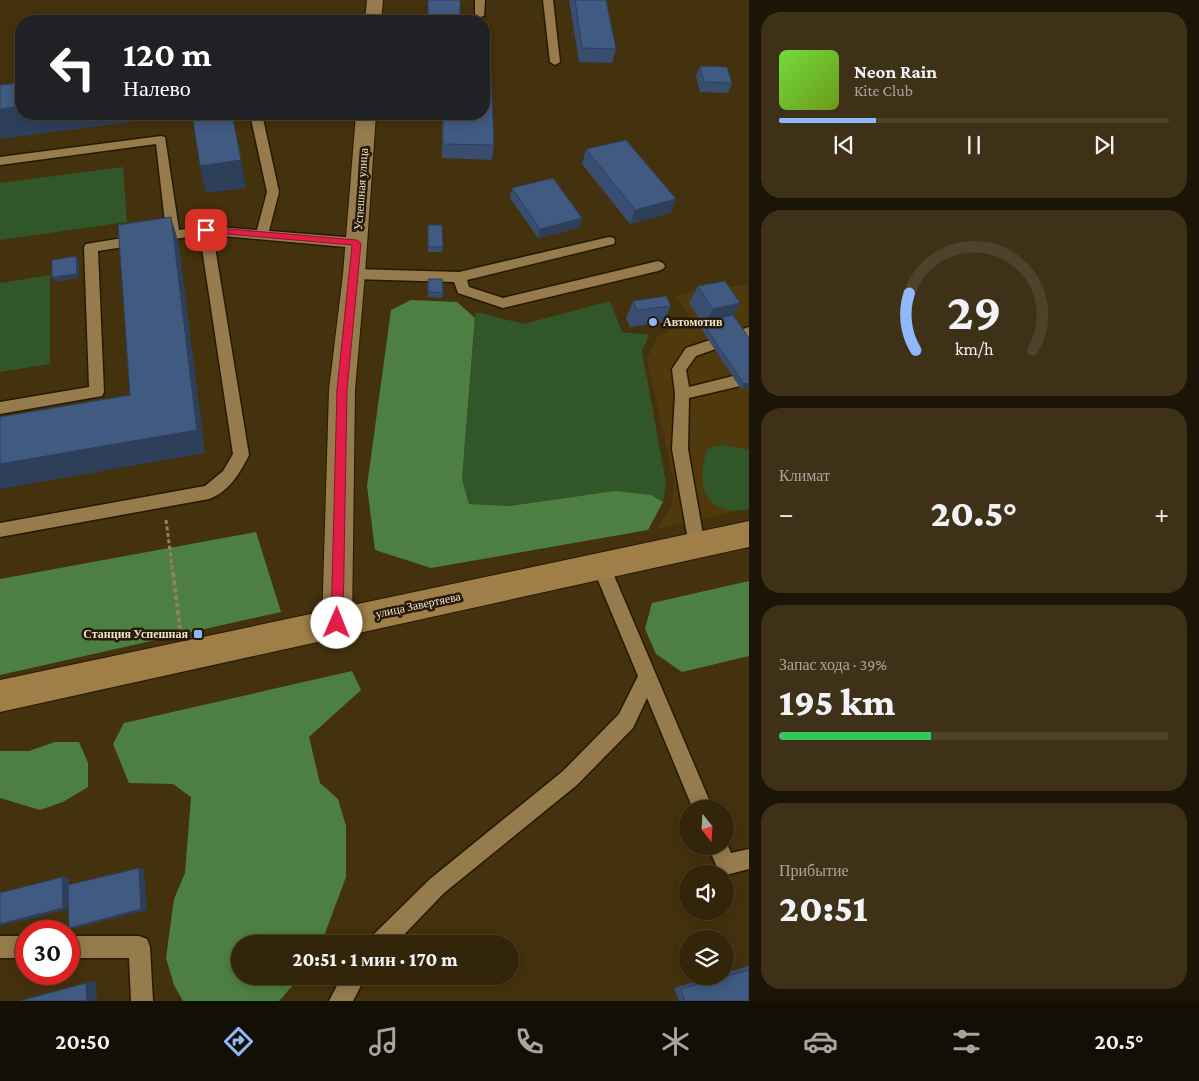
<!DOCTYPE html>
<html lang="ru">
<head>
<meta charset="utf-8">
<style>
  body { margin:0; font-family:"Crimson Pro",serif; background:#3e3118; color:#f1f3f6; height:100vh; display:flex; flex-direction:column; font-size:19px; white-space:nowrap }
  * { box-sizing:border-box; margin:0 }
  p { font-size:16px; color:#a9a59c }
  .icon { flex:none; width:28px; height:28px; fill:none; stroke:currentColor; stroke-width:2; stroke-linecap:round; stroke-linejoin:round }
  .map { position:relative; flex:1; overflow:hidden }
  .sheet { display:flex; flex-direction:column; gap:12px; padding:12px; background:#1c1406; width:450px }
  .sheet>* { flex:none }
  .hud { position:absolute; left:15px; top:15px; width:475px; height:105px; border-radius:20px; box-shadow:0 2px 12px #0003,0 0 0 1px #4e422b; background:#202124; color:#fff; overflow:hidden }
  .needle { width:32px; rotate:162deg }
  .tools { position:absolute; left:679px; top:800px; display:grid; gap:10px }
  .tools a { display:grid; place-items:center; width:55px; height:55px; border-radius:50%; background:#33250a; box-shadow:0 2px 12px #0003,0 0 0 1px #4e422b; font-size:25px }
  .speed { position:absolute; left:15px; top:920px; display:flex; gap:10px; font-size:25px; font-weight:700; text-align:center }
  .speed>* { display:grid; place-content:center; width:65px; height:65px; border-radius:50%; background:#33250a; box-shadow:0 2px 12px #0003,0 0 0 1px #4e422b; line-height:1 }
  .speed .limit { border:8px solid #d22; background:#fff; color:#111 }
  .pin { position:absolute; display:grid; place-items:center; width:42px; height:42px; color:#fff; margin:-21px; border-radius:10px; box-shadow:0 2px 8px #0006 }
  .me { position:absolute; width:55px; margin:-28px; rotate:1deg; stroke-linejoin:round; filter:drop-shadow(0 0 4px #0008) }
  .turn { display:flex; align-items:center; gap:18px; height:105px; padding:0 25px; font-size:22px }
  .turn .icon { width:65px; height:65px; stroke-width:2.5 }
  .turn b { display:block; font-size:35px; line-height:42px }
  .big { font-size:38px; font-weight:800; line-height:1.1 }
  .sheet .tile { flex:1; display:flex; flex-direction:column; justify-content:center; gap:8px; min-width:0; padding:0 18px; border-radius:20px; background:#3e3118 }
  .sheet .dial { align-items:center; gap:0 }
  .dial svg { height:130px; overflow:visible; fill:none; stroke:#4e422b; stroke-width:7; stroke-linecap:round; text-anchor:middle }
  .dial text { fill:#f1f3f6; stroke:none }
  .song { display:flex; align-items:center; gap:15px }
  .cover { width:60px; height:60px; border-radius:8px; background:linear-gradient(135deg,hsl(100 70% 55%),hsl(80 70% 35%)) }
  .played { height:5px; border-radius:2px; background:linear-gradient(90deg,#8fb8fd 25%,#4e422b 25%) }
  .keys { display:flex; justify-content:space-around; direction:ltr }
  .heat { display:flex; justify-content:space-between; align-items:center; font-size:28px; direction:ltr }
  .charge { height:8px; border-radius:4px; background:linear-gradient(90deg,#34c759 39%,#4e422b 0) }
  .trip { position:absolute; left:231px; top:935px; width:288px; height:50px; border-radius:25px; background:#33250a; box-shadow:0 2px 12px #0003,0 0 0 1px #4e422b; font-weight:800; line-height:50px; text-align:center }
  .tab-bar { display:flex; height:80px; justify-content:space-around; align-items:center; background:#140f04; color:#a9a59c }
  .tab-bar .icon { width:35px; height:35px }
  .tab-bar .current { color:#8fb8fd }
  .tab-bar b { font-size:22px; color:#f1f3f6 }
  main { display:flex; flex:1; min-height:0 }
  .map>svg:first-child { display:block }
  .built { fill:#4f390d }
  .green { fill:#315629 }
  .forest { fill:#4d7f42 }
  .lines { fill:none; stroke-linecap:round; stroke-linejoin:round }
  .lane-casing { stroke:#271a03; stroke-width:3 }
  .street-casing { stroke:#271a03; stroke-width:2 }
  .secondary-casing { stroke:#271a03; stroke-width:2 }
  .path-far1 { stroke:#928062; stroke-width:3; stroke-dasharray:4 2.5; stroke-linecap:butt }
  .path { stroke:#928062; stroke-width:4; stroke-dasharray:4.5 3; stroke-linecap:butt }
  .lane { fill:#967b4d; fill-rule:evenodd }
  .street { fill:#967b4d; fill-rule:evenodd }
  .secondary { fill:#9f7f47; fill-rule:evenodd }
  .wall { fill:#384d6f }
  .shaded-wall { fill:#2e3f5a }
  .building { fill:#415a81; stroke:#2e3f5a }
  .route { fill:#e11d48; stroke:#92132f }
  .poi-dot { fill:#8fb8fd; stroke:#251a07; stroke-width:2 }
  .labels { text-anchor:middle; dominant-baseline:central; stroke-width:5; stroke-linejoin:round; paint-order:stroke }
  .street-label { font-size:12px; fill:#f1e2ca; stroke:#251a07 }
  .poi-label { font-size:12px; font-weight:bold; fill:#f1e2ca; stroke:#251a07; text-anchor:start }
</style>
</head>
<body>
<main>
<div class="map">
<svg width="749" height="1001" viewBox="0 0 749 1001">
  <rect width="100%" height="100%" fill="#44310d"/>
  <!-- built -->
  <polygon class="built" points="748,284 749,509 657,529 672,505 674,482 647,359 657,337 678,325 692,320 676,295"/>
  <!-- green -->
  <g class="green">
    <polygon points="123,167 127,222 0,240 0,183"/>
    <polygon points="50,275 50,364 0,372 0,283"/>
    <polygon points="610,301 622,332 649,335 642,351 666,483 663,502 651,495 587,495 509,506 469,504 462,479 476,312 524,324"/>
    <path d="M721 445 749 450V509C705 518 694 484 708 448Z"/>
  </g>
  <!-- forest -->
  <g class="forest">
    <polygon points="411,300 457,302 475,318 462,479 469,504 509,506 615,491 651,495 663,502 648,530 431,568 375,550 367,486 391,310"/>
    <polygon points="256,532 281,612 0,675 0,579"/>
    <polygon points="749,581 749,656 682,672 656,654 645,629 652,603"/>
    <polygon points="352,671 361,690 309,737 320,783 338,799 346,826 346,877 321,944 240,944 240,976 301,976 279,1001 183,1001 174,985 166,958 174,899 185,873 191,797 173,784 129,783 113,744 124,723"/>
    <polygon points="55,742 79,742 88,763 88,787 63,802 40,810 0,798 0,751 29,751"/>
  </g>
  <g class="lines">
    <!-- lane casing -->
    <g class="lane-casing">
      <g id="lane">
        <polygon points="475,0 485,0 484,16 480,17 475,14"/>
        <polygon points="543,0 553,0 560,62 555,65 550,62"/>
        <path d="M250 114H262L279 192 269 231 357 238 362 240 364 243 362 246 357 248 213 235 249 455C240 473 229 492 209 499L0 537V523L205 486 223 471 233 454 200 235 98 251 104 392 102 396 0 414V402L89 387 84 247 86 244 166 231 156 144 0 165V157L161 136 165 137 179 230 206 226 257 230 267 192Z"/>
        <polygon points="609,237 614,238 615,241 614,244 467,280 469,287 503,298 658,261 663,263 665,266 663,269 658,271 503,308 458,293 454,282 354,279 349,277 347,274 349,271 354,269 459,272"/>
        <polygon points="749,327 749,337 696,356 686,370 689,387 749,372 749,384 689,398 688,449 705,546 703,551 697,554 691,551 689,546 672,449 675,394 672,369 686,348"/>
        <polygon points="601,558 607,561 610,566 713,809 693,809 647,698 633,728 577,785 444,893 395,944 369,944 372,936 430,879 563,771 619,714 638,676 592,566 595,561"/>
        <polygon points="725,839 731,853 749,849 749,869 726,875 719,872 708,846 725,846"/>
        <rect x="0" y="936" width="26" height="22"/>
        <polygon points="69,936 139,936 147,939 150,947 153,1001 131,1001 129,958 69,958"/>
        <polygon points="342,976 366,976 353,1001 329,1001"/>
      </g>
    </g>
    <!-- street casing -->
    <g class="street-casing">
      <g id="street">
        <polygon points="367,0 383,0 381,21 365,21"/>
        <polygon points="356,114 376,114 365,274 355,390 352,623 348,633 337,637 326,633 322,623 329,390 343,274"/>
      </g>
    </g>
    <!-- secondary casing -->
    <g class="secondary-casing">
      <polygon id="secondary" points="749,521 749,547 0,712 0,680"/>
    </g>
    <!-- path-far1 -->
    <polyline class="path-far1" points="166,520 173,574"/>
    <!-- path -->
    <polyline class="path" points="173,573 180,628"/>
    <!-- lane -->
    <use href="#lane" class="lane"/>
    <!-- street -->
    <use href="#street" class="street"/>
    <!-- secondary -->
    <use href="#secondary" class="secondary"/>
  </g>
  <!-- wall -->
  <g class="wall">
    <polygon points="569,0 606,0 616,49 612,63 579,62"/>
    <polygon points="700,66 732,83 728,93 700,92 696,76"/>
    <polygon points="442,114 484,114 494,145 492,160 442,158"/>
    <polygon points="586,149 671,213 630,224 582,164"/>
    <polygon points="512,188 582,218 579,228 538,238 510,198"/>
    <polygon points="428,225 443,247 442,252 428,252"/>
    <polygon points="428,279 443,293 442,298 428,297"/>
    <polygon points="698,286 740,303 733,315 749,338 749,387 741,389 700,327 702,323 689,303"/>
    <polygon points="633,301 671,306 663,322 630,327 626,318"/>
    <polygon points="749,966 749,1001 679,1001 674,988 715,976 725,976 725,973"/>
  </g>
  <!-- shaded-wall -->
  <g class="shaded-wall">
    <polygon points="21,106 21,114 191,114 0,139 0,109"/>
    <polygon points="241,160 246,188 206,193 200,166"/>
    <polygon points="676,199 671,213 630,224 635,210"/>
    <polygon points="171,217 179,244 205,453 0,489 0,464 197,430"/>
    <polygon points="582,218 579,228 538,238 540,229"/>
    <polygon points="76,256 79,261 79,278 55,282 52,277"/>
    <polygon points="740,303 731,320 704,326 713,309"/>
    <polygon points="749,383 749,387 741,389 744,384"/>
    <polygon points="139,868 144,869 147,910 76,928 69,928"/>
    <polygon points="62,877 69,878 70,909 0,926 0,924"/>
    <polygon points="96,981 97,1001 87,1001 86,983"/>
  </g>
  <!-- building -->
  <g class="building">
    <rect x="428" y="0" width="32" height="21"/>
    <polygon points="575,0 606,0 616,49 582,48"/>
    <polygon points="700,66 727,67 732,83 704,82"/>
    <polygon points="484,73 491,73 494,145 443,144 443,114 484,114"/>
    <polygon points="21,83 21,106 0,109 0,85"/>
    <polygon points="192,114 232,114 241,160 200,166"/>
    <polygon points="626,140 676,199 635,210 586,149"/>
    <polygon points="553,178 582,218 540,229 512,188"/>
    <polygon points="171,217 197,430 0,464 0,417 130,395 118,225"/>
    <polygon points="428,225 442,225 443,247 428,247"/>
    <polygon points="76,256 77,274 52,277 52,260"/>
    <polygon points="428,279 442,279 443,293 428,292"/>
    <polygon points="725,281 740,303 713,309 698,286"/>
    <polygon points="666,296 671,306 637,310 633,301"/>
    <polygon points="733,315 749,338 749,383 744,384 702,322"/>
    <polygon points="139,868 141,909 69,928 68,885"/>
    <polygon points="62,877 63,908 0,924 0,893"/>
    <polygon points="749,970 749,1001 685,1001 681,989"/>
    <polygon points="86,983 87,1001 19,1001"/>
  </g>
  <!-- route -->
  <polygon class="route" points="206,227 357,240 361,243 347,390 343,623 342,627 337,629 333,627 331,623 337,390 352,245 203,232 201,230"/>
  <!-- markers -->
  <g class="poi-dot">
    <circle cx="653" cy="322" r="5"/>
    <rect x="193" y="629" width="10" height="10" rx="2.5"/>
  </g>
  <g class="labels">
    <!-- street labels -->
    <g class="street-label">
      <text transform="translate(361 189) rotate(-86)">Успешная улица</text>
      <text transform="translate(418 605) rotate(-12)">улица Завертяева</text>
    </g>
    <!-- poi labels -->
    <g class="poi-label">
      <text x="663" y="322">Автомотив</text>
      <text x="188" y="634" text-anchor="end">Станция Успешная</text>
    </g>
  </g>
</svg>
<div class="tools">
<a><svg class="needle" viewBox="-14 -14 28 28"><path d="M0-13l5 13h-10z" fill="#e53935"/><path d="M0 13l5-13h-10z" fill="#a9a59c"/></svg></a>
<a><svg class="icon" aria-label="sound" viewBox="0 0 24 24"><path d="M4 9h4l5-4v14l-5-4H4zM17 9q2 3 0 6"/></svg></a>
<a><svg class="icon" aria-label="layers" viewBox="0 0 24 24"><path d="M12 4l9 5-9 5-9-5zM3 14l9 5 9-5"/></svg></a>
</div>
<div class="speed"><div class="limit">30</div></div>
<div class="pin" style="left:206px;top:230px;background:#d93025"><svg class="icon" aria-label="arrive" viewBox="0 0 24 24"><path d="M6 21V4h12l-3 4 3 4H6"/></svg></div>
<svg class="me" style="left:337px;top:623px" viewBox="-20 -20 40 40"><circle r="19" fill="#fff"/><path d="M0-13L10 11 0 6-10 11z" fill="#e11d48"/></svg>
<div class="trip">20:51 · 1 мин · 170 m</div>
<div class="hud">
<div class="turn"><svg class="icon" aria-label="left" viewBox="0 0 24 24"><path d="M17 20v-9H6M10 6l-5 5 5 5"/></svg><div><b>120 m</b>Налево</div></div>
</div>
</div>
<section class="sheet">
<div class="tile">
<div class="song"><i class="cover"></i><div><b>Neon Rain</b><p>Kite Club</p></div></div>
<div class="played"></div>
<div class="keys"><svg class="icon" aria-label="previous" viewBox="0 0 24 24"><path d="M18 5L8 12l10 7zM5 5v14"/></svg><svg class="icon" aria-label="pause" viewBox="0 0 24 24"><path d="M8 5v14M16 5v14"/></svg><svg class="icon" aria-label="next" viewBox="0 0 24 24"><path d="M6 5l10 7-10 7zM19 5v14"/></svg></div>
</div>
<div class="tile dial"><svg viewBox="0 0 100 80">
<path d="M14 69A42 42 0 1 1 86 69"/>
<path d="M14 69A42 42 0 0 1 10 34" stroke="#8fb8fd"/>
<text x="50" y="56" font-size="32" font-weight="700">29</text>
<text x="50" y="72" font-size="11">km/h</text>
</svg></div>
<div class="tile"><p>Климат</p>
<div class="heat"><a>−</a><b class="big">20.5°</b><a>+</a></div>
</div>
<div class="tile"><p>Запас хода · 39%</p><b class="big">195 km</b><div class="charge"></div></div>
<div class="tile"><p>Прибытие</p><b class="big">20:51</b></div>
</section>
</main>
<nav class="tab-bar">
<b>20:50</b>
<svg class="icon current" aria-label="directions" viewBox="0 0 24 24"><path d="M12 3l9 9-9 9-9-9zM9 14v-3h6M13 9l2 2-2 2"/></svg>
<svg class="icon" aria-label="music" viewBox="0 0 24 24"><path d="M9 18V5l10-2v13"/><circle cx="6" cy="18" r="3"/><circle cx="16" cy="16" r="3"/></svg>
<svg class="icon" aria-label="phone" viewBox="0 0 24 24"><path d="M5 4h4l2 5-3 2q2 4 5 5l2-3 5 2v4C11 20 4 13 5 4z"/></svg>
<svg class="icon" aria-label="climate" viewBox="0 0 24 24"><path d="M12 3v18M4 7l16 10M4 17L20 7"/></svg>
<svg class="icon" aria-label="car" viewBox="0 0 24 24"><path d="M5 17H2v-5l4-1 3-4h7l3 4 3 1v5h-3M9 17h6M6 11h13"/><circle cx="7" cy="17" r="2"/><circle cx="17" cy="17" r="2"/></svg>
<svg class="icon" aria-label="filters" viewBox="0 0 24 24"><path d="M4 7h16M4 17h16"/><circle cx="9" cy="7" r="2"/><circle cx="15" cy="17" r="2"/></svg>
<b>20.5°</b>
</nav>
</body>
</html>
